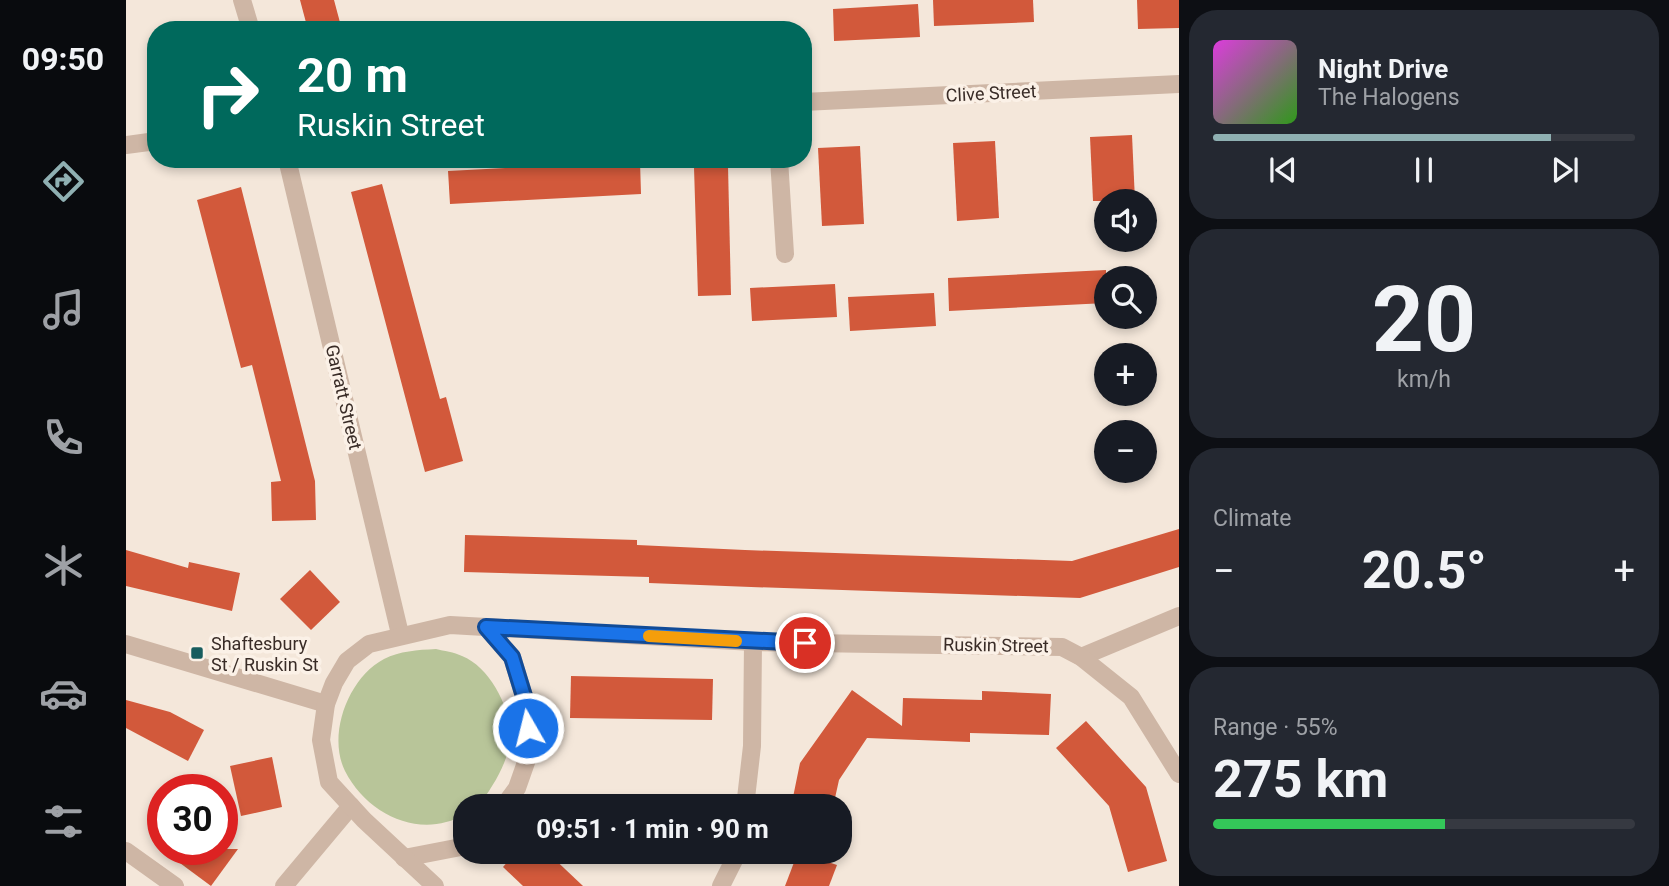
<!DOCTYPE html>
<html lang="en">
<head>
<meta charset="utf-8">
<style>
  body { margin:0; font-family:Roboto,sans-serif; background:#242831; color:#f1f3f6; height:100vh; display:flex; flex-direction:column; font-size:26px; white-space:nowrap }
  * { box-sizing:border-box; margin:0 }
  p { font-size:23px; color:#9ea1a6 }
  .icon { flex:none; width:38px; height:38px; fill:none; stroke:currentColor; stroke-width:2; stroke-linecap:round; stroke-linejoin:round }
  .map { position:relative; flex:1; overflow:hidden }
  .side { display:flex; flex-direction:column; gap:10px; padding:10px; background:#0d0f14; width:490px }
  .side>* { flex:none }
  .banner { position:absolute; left:21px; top:21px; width:665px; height:147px; border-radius:28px; box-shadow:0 4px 10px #0003; background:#00695c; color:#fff; overflow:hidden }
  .tools { position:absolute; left:968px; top:189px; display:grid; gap:14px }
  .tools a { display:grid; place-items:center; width:63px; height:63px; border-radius:50%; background:#171b24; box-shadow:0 4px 10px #0003; font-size:35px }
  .speed { position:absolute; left:21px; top:774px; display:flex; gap:14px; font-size:35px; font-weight:700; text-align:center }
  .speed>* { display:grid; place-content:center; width:91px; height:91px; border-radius:50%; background:#171b24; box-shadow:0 4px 10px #0003; line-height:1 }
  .speed .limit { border:10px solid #d22; background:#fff; color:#111 }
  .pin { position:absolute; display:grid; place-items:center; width:60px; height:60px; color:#fff; margin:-30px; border:4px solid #fff; border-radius:50%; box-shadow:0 2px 7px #0007 }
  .me { position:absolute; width:77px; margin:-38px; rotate:352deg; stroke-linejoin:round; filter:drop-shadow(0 0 5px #0008) }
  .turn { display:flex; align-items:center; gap:24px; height:147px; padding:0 35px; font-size:32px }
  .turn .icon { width:91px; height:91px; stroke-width:2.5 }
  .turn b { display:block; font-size:49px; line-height:60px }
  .big { font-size:52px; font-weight:700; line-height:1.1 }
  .side .widget { flex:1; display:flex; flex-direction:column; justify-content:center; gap:10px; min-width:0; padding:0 24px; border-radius:28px; background:#242831 }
  .side .dial { align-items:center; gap:0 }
  .dial b { font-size:91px; line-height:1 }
  .song { display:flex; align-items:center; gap:21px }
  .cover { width:84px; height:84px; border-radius:10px; background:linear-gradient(135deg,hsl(300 70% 55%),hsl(110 70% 35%)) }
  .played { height:7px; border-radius:4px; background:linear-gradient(90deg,#8fb0b2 80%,#363941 80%) }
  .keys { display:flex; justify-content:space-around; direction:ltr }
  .heat { display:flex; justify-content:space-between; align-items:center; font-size:38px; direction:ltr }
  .charge { height:10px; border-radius:5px; background:linear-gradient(90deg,#34c759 55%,#363941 0) }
  .trip { position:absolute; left:327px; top:794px; width:399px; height:70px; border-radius:28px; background:#171b24; box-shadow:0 4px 10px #0003; font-weight:700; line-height:70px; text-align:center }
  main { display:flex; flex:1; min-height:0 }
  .tab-bar { display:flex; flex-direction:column; width:126px; justify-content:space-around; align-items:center; background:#090b0e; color:#9ea1a6 }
  .tab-bar .icon { width:49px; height:49px }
  .tab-bar .on { color:#8fb0b2 }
  .tab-bar b { font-size:32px; color:#f1f3f6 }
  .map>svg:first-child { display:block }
  .green { fill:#b8c599 }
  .building { fill:#d2593b }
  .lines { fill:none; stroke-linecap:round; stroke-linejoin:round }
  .street { stroke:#ceb6a5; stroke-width:18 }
  .route-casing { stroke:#114b97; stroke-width:18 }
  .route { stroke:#1a73e8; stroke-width:12 }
  .slow { stroke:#f59e0b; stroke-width:12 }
  .poi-dot { fill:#185d5e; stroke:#fbf1e7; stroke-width:2.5 }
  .labels { text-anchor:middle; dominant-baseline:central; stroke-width:7; stroke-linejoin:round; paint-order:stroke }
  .street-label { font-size:18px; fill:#392c27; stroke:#fbf1e7 }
  .poi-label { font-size:18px; fill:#392c27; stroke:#fbf1e7; text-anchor:start }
</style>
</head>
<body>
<main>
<nav class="tab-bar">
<b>09:50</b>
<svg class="icon on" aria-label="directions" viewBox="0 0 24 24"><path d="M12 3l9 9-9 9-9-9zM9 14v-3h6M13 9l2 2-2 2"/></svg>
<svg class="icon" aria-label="music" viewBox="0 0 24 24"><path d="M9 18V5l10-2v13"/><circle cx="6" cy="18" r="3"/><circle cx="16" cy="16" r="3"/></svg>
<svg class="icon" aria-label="phone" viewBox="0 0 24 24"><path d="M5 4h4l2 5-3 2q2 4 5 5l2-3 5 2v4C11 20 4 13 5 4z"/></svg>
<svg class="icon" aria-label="climate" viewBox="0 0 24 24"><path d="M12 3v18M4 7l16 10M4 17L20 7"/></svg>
<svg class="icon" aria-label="car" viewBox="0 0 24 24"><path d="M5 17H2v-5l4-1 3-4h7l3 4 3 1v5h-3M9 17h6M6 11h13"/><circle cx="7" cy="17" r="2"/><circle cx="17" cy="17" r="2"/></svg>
<svg class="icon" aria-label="filters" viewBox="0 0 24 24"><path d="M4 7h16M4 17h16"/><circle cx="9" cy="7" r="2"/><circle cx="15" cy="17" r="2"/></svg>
</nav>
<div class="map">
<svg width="1053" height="886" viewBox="0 0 1053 886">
  <rect width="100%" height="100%" fill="#f4e7da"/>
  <!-- green -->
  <path class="green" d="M310 649C318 651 328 652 336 656 364 667 385 708 384 737 383 763 366 787 352 807H340L339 814C296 840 242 816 219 771 201 735 222 678 258 659 274 651 291 650 310 649Z"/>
  <!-- building -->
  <g class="building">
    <polygon points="174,0 208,0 216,30 182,30"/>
    <polygon points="807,0 907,0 908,22 808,26"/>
    <polygon points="1011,0 1053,0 1053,28 1012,29"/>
    <polygon points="792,4 794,37 708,41 707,9"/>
    <polygon points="1006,135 1009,201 967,201 964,137"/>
    <polygon points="869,141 873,218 831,221 827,143"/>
    <polygon points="734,146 738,224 696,226 692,148"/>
    <polygon points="514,161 515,194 324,204 322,171"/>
    <polygon points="602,166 605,295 572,296 568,167"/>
    <polygon points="256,184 314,399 320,397 337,461 299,472 225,192"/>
    <polygon points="115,187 189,481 190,520 146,521 145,482 155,481 126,365 115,368 71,200"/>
    <polygon points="980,270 980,303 823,311 822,278"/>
    <polygon points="709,284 711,317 626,321 624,288"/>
    <polygon points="808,293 810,326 724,331 722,297"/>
    <polygon points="1053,529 1053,567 954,598 625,587 523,583 523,577 338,572 339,535 511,540 511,545 619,550 946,561"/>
    <polygon points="0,550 62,568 63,562 114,573 106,611 0,586"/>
    <polygon points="184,570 214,602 185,630 154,599"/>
    <polygon points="445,676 587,679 586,720 444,718"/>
    <polygon points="726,690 776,726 777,698 856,700 856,691 925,694 923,735 844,733 844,742 741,738 713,780 707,807 665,807 674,763"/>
    <polygon points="0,700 44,712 78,730 62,761 0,728"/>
    <polygon points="960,721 1020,787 1041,861 1002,872 983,806 930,748"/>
    <polygon points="146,757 156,807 115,816 104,766"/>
    <polygon points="35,849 112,849 85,886"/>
    <polygon points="390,852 421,852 457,886 397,886 377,867"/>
    <polygon points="672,852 711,865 703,886 659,886"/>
  </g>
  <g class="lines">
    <!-- street -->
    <g class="street">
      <polyline points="116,0 125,30"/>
      <polyline points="677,102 1053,84"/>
      <polyline points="0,145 30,141"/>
      <polyline points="161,159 274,634"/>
      <polyline points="653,159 659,254"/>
      <polyline points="360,627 386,657 401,706 404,751 391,788 377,807"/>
      <polyline points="0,644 200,704"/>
      <polyline points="955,657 1053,616"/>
      <polyline points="619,807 626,746 627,642"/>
      <polyline points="0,851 49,886"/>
      <polyline points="278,858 340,846"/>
      <polyline points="158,886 225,806"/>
      <polyline points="309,886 238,820 203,782 195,740 200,704 208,683 221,661 243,644 324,625 627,642 936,647 955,657 1005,697 1053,774"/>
      <polyline points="595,886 612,852"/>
    </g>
  </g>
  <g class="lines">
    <!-- route casing -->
    <g class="route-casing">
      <polyline id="route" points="402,728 401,706 386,657 360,627 679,643"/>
    </g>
    <!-- route -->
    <use href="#route" class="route"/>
    <!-- slow -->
    <polyline class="slow" points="523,636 610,641"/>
  </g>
  <!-- markers -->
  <rect class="poi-dot" x="64" y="646" width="14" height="14" rx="3.5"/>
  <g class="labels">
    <!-- street labels -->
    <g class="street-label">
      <text transform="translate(865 93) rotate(-3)">Clive Street</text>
      <text transform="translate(218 397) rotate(77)">Garratt Street</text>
      <text transform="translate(870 645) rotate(1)">Ruskin Street</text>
    </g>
    <!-- poi labels -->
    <g class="poi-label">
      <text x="85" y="643">Shaftesbury<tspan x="85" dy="21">St / Ruskin St</tspan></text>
    </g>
  </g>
</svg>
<div class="tools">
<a><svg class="icon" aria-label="sound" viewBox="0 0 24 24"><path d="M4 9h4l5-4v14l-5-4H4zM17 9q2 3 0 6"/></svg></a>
<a><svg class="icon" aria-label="search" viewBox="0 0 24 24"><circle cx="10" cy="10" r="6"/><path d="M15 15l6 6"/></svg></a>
<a>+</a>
<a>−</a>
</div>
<div class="speed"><div class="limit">30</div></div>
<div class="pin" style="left:679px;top:643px;background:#d93025"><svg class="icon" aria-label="arrive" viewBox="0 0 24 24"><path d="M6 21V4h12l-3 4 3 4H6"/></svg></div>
<svg class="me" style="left:402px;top:728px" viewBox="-20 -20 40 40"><circle r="17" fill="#1a73e8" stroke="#fff" stroke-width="3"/><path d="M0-11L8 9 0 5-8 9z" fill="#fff"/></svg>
<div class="trip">09:51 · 1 min · 90 m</div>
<div class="banner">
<div class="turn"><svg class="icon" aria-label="right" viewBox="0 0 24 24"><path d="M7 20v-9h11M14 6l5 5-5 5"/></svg><div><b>20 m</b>Ruskin Street</div></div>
</div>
</div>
<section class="side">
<div class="widget">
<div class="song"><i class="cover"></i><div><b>Night Drive</b><p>The Halogens</p></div></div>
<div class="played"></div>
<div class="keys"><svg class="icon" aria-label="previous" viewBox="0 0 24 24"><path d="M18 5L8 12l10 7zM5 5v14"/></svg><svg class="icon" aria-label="pause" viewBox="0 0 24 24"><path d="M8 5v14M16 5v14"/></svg><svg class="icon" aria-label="next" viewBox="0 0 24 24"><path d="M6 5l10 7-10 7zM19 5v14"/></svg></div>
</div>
<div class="widget dial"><b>20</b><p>km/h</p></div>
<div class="widget"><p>Climate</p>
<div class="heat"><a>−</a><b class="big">20.5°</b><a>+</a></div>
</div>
<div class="widget"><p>Range · 55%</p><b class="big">275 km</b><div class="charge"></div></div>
</section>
</main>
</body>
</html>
